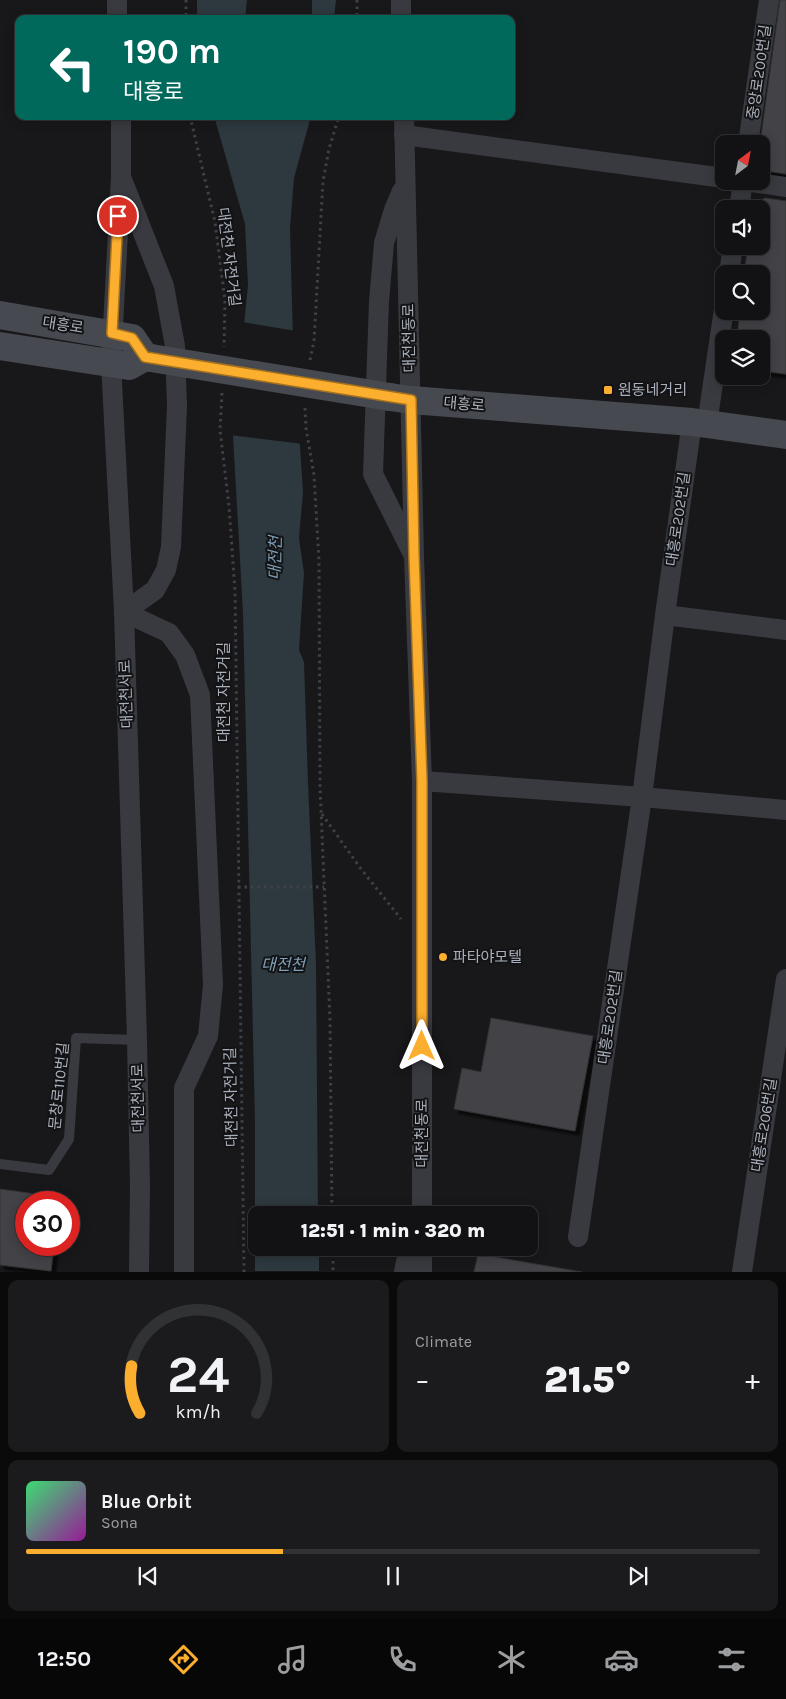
<!DOCTYPE html>
<html lang="en">
<head>
<meta charset="utf-8">
<style>
  body { margin:0; font-family:Karla,"Noto Sans KR",sans-serif; background:#1b1b1d; color:#f1f3f6; height:100vh; display:flex; flex-direction:column; font-size:19px; white-space:nowrap }
  * { box-sizing:border-box; margin:0 }
  p { font-size:16px; color:#9c9ea0 }
  .icon { flex:none; width:28px; height:28px; fill:none; stroke:currentColor; stroke-width:2; stroke-linecap:round; stroke-linejoin:round }
  .map { position:relative; height:1272px; overflow:hidden }
  .sheet { display:flex; flex-direction:column; gap:8px; padding:8px; background:#0a0a0b; flex:1 }
  .sheet>* { flex:none }
  .hud { position:absolute; left:15px; top:15px; width:500px; height:105px; border-radius:10px; box-shadow:0 2px 12px #0003,0 0 0 1px #313234; background:#00695c; color:#fff; overflow:hidden }
  .needle { width:32px; rotate:32deg }
  .tools { position:absolute; left:715px; top:135px; display:grid; gap:10px }
  .tools a { display:grid; place-items:center; width:55px; height:55px; border-radius:10px; background:#121214; box-shadow:0 2px 12px #0003,0 0 0 1px #313234; font-size:25px }
  .speed { position:absolute; left:15px; top:1191px; display:flex; gap:10px; font-size:25px; font-weight:700; text-align:center }
  .speed>* { display:grid; place-content:center; width:65px; height:65px; border-radius:50%; background:#121214; box-shadow:0 2px 12px #0003,0 0 0 1px #313234; line-height:1 }
  .speed .limit { border:8px solid #d22; background:#fff; color:#111 }
  .pin { position:absolute; display:grid; place-items:center; width:42px; height:42px; color:#fff; margin:-21px; border:2px solid #fff; border-radius:50%; box-shadow:0 1px 5px #0007 }
  .me { position:absolute; width:55px; margin:-28px; rotate:0deg; stroke-linejoin:round; filter:drop-shadow(0 0 4px #0008) }
  .turn { display:flex; align-items:center; gap:18px; height:105px; padding:0 25px; font-size:22px }
  .turn .icon { width:65px; height:65px; stroke-width:2.5 }
  .turn b { display:block; font-size:35px; line-height:42px }
  .big { font-size:38px; font-weight:800; line-height:1.1 }
  .sheet .tile { flex:1; display:flex; flex-direction:column; justify-content:center; gap:8px; min-width:0; padding:0 18px; border-radius:10px; background:#1b1b1d }
  .sheet .dial { align-items:center; gap:0 }
  .dial svg { height:130px; overflow:visible; fill:none; stroke:#313234; stroke-width:7; stroke-linecap:round; text-anchor:middle }
  .dial text { fill:#f1f3f6; stroke:none }
  .song { display:flex; align-items:center; gap:15px }
  .cover { width:60px; height:60px; border-radius:8px; background:linear-gradient(135deg,hsl(140 70% 55%),hsl(300 70% 35%)) }
  .played { height:5px; border-radius:2px; background:linear-gradient(90deg,#fcae2e 35%,#313234 35%) }
  .keys { display:flex; justify-content:space-around; direction:ltr }
  .heat { display:flex; justify-content:space-between; align-items:center; font-size:28px; direction:ltr }
  .sheet .tiles { flex:1; display:grid; gap:8px; grid-template-columns:1fr 1fr }
  .tile:last-child { grid-column:span 2 }
  .trip { position:absolute; left:248px; top:1206px; width:290px; height:50px; border-radius:10px; background:#121214; box-shadow:0 2px 12px #0003,0 0 0 1px #313234; font-weight:800; line-height:50px; text-align:center }
  .tabs { display:flex; height:80px; justify-content:space-around; align-items:center; background:#070708; color:#9c9ea0 }
  .tabs .icon { width:35px; height:35px }
  .tabs .active { color:#fcae2e }
  .tabs b { font-size:22px; color:#f1f3f6 }
  .map>svg:first-child { display:block }
  .water { fill:#2d383f }
  .pier { fill:#18181a }
  .building { fill:#424347; stroke:#323236; filter:url(#shadow) }
  .lines { fill:none; stroke-linecap:round; stroke-linejoin:round }
  .path { stroke:#3f4147; stroke-width:3; stroke-dasharray:2.5 4; stroke-linecap:butt }
  .lane { stroke:#393a40; stroke-width:10 }
  .street { stroke:#393a40; stroke-width:20 }
  .secondary { stroke:#474950; stroke-width:28 }
  .secondary-bridge { stroke:#474950; stroke-width:28 }
  .route-casing { stroke:#a4711e; stroke-width:12 }
  .route { stroke:#fcae2e; stroke-width:9 }
  .poi-dot { fill:#fcae2e; stroke:#131315; stroke-width:2 }
  .labels { text-anchor:middle; dominant-baseline:central; stroke-width:4; stroke-linejoin:round; paint-order:stroke }
  .street-label { font-size:15px; fill:#aab0bb; stroke:#131315 }
  .poi-label { font-size:15px; fill:#aab0bb; stroke:#131315; text-anchor:start }
  .water-label { font-size:16px; font-style:italic; fill:#7f9fb7; stroke:#131315 }
</style>
</head>
<body>
<div class="map">
<svg width="786" height="1272" viewBox="0 0 786 1272">
  <defs>
    <filter id="shadow"><feDropShadow dx="4.5" dy="4.5" stdDeviation="1" flood-color="#0009"/></filter>
  </defs>
  <rect width="100%" height="100%" fill="#18181a"/>
  <!-- water -->
  <g class="water">
    <polygon points="197,0 247,0 245,19 197,19"/>
    <polygon points="312,0 336,0 334,19 312,19"/>
    <polygon points="214,116 311,116 294,178 290,228 293,339 303,492 299,538 304,573 299,650 304,662 308,783 316,964 318,1215 256,1215 256,1248 319,1248 319,1271 255,1271 255,1121 243,613 233,436 248,285 245,224"/>
  </g>
  <!-- pier -->
  <polygon class="pier" points="242,322 296,331 303,444 230,435"/>
  <!-- building -->
  <g class="building">
    <polygon points="780,0 786,0 786,174 767,171 761,162 761,144 760,144"/>
    <polygon points="765,198 786,201 786,374 761,371 761,339 737,339 740,311 761,311 761,274 744,274 748,246 761,246 761,209 752,209 752,205"/>
    <polygon points="491,1018 593,1036 575,1131 454,1109 462,1068 481,1072"/>
    <polygon points="0,1189 36,1194 35,1202 26,1202 26,1245 54,1245 51,1271 0,1265"/>
    <polygon points="478,1254 582,1272 474,1272"/>
  </g>
  <g class="lines">
    <!-- path -->
    <g class="path">
      <polyline points="186,0 186,19"/>
      <polyline points="357,0 357,19"/>
      <polyline points="190,116 215,222 225,301 224,347"/>
      <polyline points="310,360 314,341 323,181 329,149 339,116"/>
      <polyline points="222,393 220,430 229,506 235,591 244,1272"/>
      <polyline points="305,408 306,428 314,475 319,561 320,787 330,1020 332,1215"/>
      <polyline points="322,814 361,869 401,919"/>
      <polyline points="238,887 324,887"/>
      <polyline points="333,1248 333,1272"/>
    </g>
    <!-- lane -->
    <polyline class="lane" points="0,1164 49,1170 69,1139 76,1038 137,1040"/>
    <!-- street -->
    <g class="street">
      <polyline points="117,0 117,19"/>
      <polyline points="401,0 401,19"/>
      <polyline points="121,116 121,177 111,363 124,612 137,1040 140,1186 139,1272"/>
      <polyline points="404,116 414,556 422,781 422,1215"/>
      <polyline points="404,135 724,178"/>
      <polyline points="748,144 769,0"/>
      <polyline points="121,177 164,286 175,346 177,406 171,547 166,570 155,590 124,612 169,633 185,655 200,695 213,985 208,1036 184,1088 184,1272"/>
      <polyline points="745,181 786,187"/>
      <polyline points="402,191 394,210 384,243 379,301 373,474 412,552"/>
      <polyline points="739,209 743,181"/>
      <polyline points="729,274 733,246"/>
      <polyline points="707,424 724,309"/>
      <polyline points="665,615 786,630"/>
      <polyline points="422,781 642,797 786,810"/>
      <polyline points="578,1237 642,797 665,615 692,422"/>
      <polyline points="404,1272 406,1262 416,1248"/>
      <polyline points="422,1272 422,1248"/>
      <polyline points="742,1272 786,979"/>
    </g>
    <!-- secondary -->
    <g class="secondary">
      <polyline points="0,315 132,338 145,357"/>
      <polyline points="0,346 129,366 145,357 151,358"/>
      <polyline points="390,397 411,400 692,422 786,435"/>
    </g>
    <!-- secondary-bridge -->
    <polyline class="secondary-bridge" points="151,358 390,397"/>
  </g>
  <g class="lines">
    <!-- route casing -->
    <g class="route-casing">
      <polyline id="route" points="118,216 112,333 132,338 145,357 411,400 414,556 422,781 422,1046"/>
    </g>
    <!-- route -->
    <use href="#route" class="route"/>
  </g>
  <!-- markers -->
  <g class="poi-dot">
    <rect x="603" y="385" width="10" height="10" rx="2.5"/>
    <circle cx="443" cy="957" r="5"/>
  </g>
  <g class="labels">
    <!-- street labels -->
    <g class="street-label">
      <text transform="translate(759 72) rotate(-82)">중앙로200번길</text>
      <text transform="translate(229 257) rotate(83)">대전천 자전거길</text>
      <text transform="translate(63 325) rotate(9)">대흥로</text>
      <text transform="translate(409 338) rotate(-91)">대전천동로</text>
      <text transform="translate(464 404) rotate(5)">대흥로</text>
      <text transform="translate(678 519) rotate(-82)">대흥로202번길</text>
      <text transform="translate(224 692) rotate(-90)">대전천 자전거길</text>
      <text transform="translate(126 694) rotate(-92)">대전천서로</text>
      <text transform="translate(610 1017) rotate(-82)">대흥로202번길</text>
      <text transform="translate(59 1086) rotate(-84)">문창로110번길</text>
      <text transform="translate(231 1097) rotate(-91)">대전천 자전거길</text>
      <text transform="translate(138 1098) rotate(-91)">대전천서로</text>
      <text transform="translate(764 1125) rotate(-81)">대흥로206번길</text>
      <text transform="translate(422 1133) rotate(-90)">대전천동로</text>
    </g>
    <!-- poi labels -->
    <g class="poi-label">
      <text x="618" y="390">원동네거리</text>
      <text x="453" y="957">파타야모텔</text>
    </g>
    <!-- water labels -->
    <g class="water-label">
      <text transform="translate(275 558) rotate(-89)">대전천</text>
      <text x="283" y="964">대전천</text>
    </g>
  </g>
</svg>
<div class="tools">
<a><svg class="needle" viewBox="-14 -14 28 28"><path d="M0-13l5 13h-10z" fill="#e53935"/><path d="M0 13l5-13h-10z" fill="#9c9ea0"/></svg></a>
<a><svg class="icon" aria-label="sound" viewBox="0 0 24 24"><path d="M4 9h4l5-4v14l-5-4H4zM17 9q2 3 0 6"/></svg></a>
<a><svg class="icon" aria-label="search" viewBox="0 0 24 24"><circle cx="10" cy="10" r="6"/><path d="M15 15l6 6"/></svg></a>
<a><svg class="icon" aria-label="layers" viewBox="0 0 24 24"><path d="M12 4l9 5-9 5-9-5zM3 14l9 5 9-5"/></svg></a>
</div>
<div class="speed"><div class="limit">30</div></div>
<div class="pin" style="left:118px;top:216px;background:#d93025"><svg class="icon" aria-label="arrive" viewBox="0 0 24 24"><path d="M6 21V4h12l-3 4 3 4H6"/></svg></div>
<svg class="me" style="left:422px;top:1046px" viewBox="-20 -20 40 40"><path d="M0-17L14 15 0 8-14 15z" fill="#fcae2e" stroke="#fff" stroke-width="4"/></svg>
<div class="trip">12:51 · 1 min · 320 m</div>
<div class="hud">
<div class="turn"><svg class="icon" aria-label="left" viewBox="0 0 24 24"><path d="M17 20v-9H6M10 6l-5 5 5 5"/></svg><div><b>190 m</b>대흥로</div></div>
</div>
</div>
<section class="sheet">
<div class="tiles">
<div class="tile dial"><svg viewBox="0 0 100 80">
<path d="M14 69A42 42 0 1 1 86 69"/>
<path d="M14 69A42 42 0 0 1 9 40" stroke="#fcae2e"/>
<text x="50" y="56" font-size="32" font-weight="700">24</text>
<text x="50" y="72" font-size="11">km/h</text>
</svg></div>
<div class="tile"><p>Climate</p>
<div class="heat"><a>−</a><b class="big">21.5°</b><a>+</a></div>
</div>
<div class="tile">
<div class="song"><i class="cover"></i><div><b>Blue Orbit</b><p>Sona</p></div></div>
<div class="played"></div>
<div class="keys"><svg class="icon" aria-label="previous" viewBox="0 0 24 24"><path d="M18 5L8 12l10 7zM5 5v14"/></svg><svg class="icon" aria-label="pause" viewBox="0 0 24 24"><path d="M8 5v14M16 5v14"/></svg><svg class="icon" aria-label="next" viewBox="0 0 24 24"><path d="M6 5l10 7-10 7zM19 5v14"/></svg></div>
</div>
</div>
</section>
<nav class="tabs">
<b>12:50</b>
<svg class="icon active" aria-label="directions" viewBox="0 0 24 24"><path d="M12 3l9 9-9 9-9-9zM9 14v-3h6M13 9l2 2-2 2"/></svg>
<svg class="icon" aria-label="music" viewBox="0 0 24 24"><path d="M9 18V5l10-2v13"/><circle cx="6" cy="18" r="3"/><circle cx="16" cy="16" r="3"/></svg>
<svg class="icon" aria-label="phone" viewBox="0 0 24 24"><path d="M5 4h4l2 5-3 2q2 4 5 5l2-3 5 2v4C11 20 4 13 5 4z"/></svg>
<svg class="icon" aria-label="climate" viewBox="0 0 24 24"><path d="M12 3v18M4 7l16 10M4 17L20 7"/></svg>
<svg class="icon" aria-label="car" viewBox="0 0 24 24"><path d="M5 17H2v-5l4-1 3-4h7l3 4 3 1v5h-3M9 17h6M6 11h13"/><circle cx="7" cy="17" r="2"/><circle cx="17" cy="17" r="2"/></svg>
<svg class="icon" aria-label="filters" viewBox="0 0 24 24"><path d="M4 7h16M4 17h16"/><circle cx="9" cy="7" r="2"/><circle cx="15" cy="17" r="2"/></svg>
</nav>
</body>
</html>
